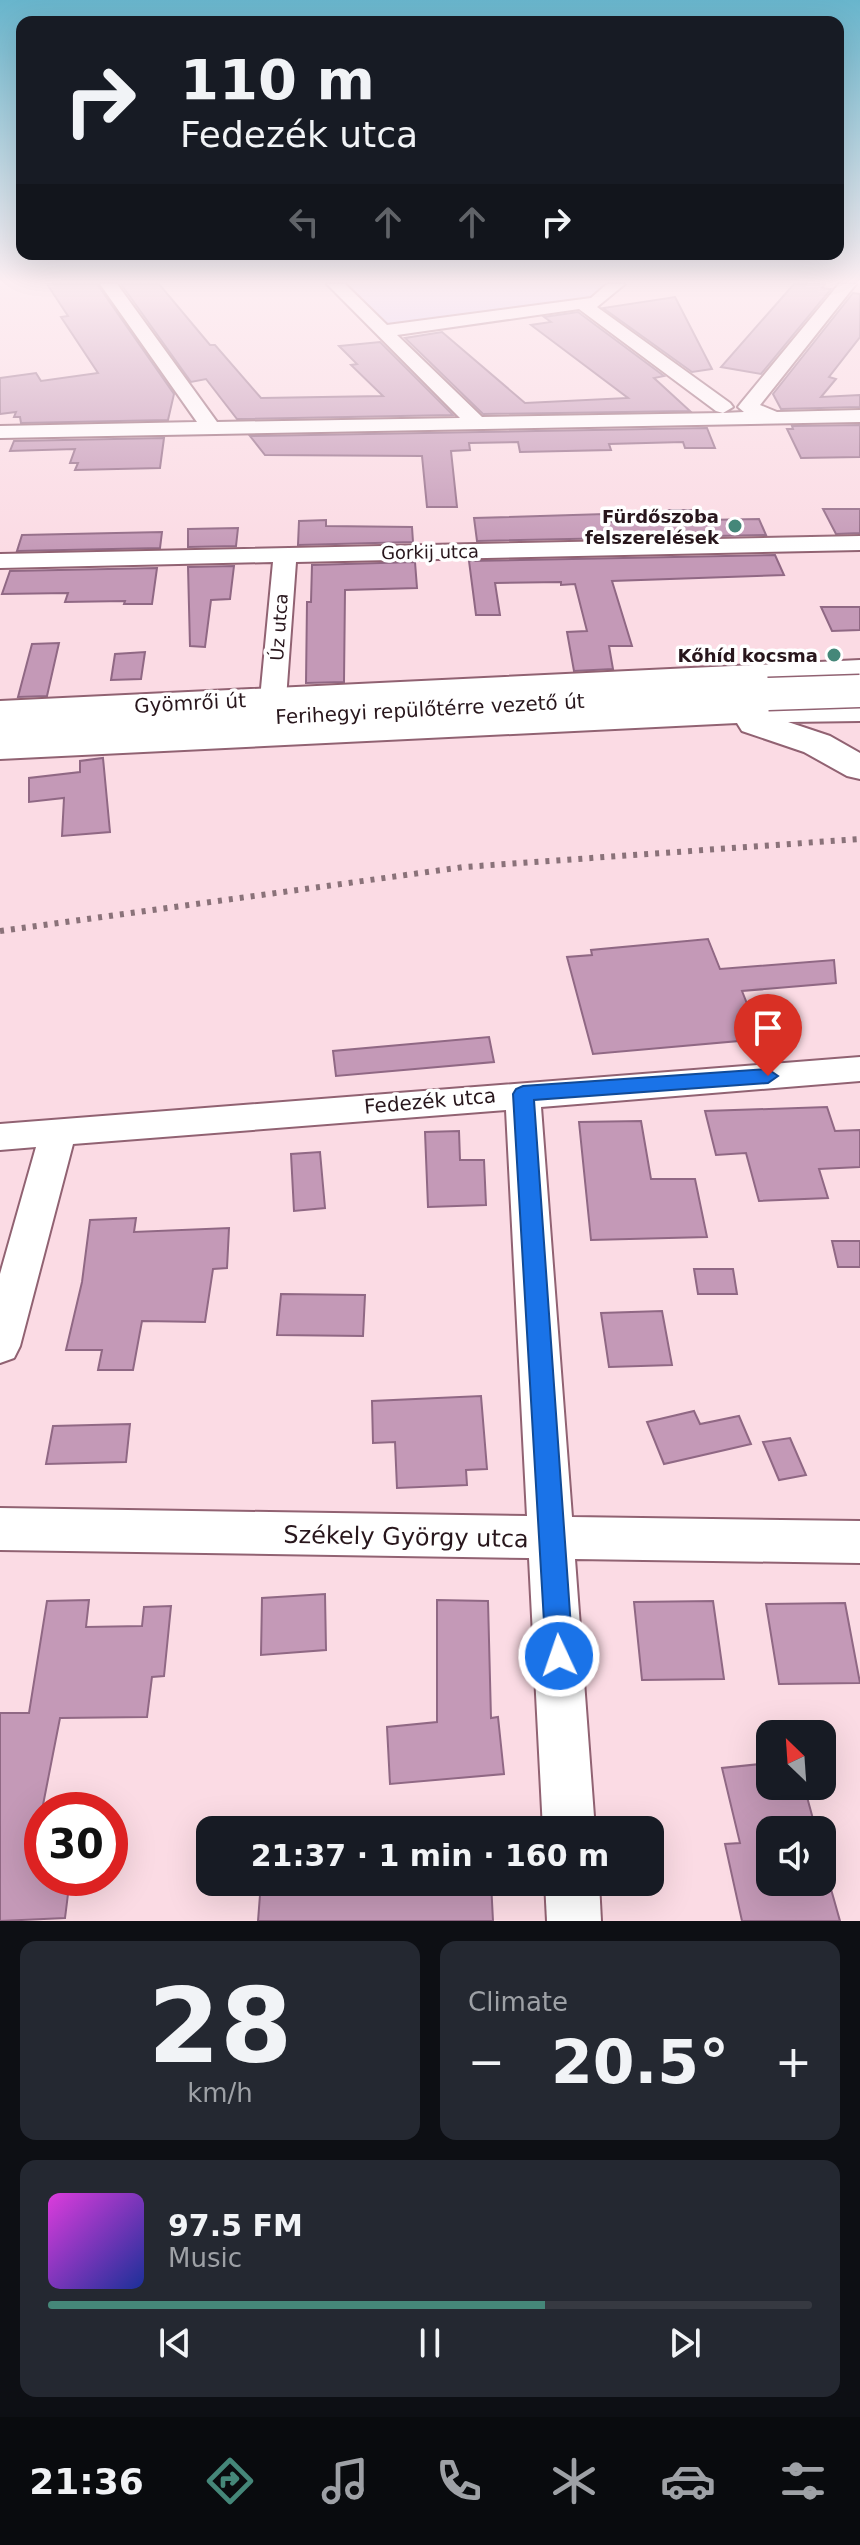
<!DOCTYPE html>
<html lang="en">
<head>
<meta charset="utf-8">
<style>
  body { margin:0; font-family:"DejaVu Sans",sans-serif; background:#242831; color:#f1f3f6; height:100vh; display:flex; flex-direction:column; font-size:30px; white-space:nowrap }
  * { box-sizing:border-box; margin:0 }
  p { font-size:26px; color:#9ea1a6 }
  .icon { flex:none; width:44px; height:44px; fill:none; stroke:currentColor; stroke-width:2; stroke-linecap:round; stroke-linejoin:round }
  .map { position:relative; height:1921px; overflow:hidden }
  .panel { display:flex; flex-direction:column; gap:20px; padding:20px; background:#0d0f14; flex:1 }
  .panel>* { flex:none }
  .top-card { position:absolute; left:16px; top:16px; width:828px; height:244px; border-radius:16px; box-shadow:0 8px 32px #0002; background:#171b24; color:#f1f3f6; overflow:hidden }
  .needle { width:52px; rotate:335deg }
  .fabs { position:absolute; left:756px; top:1720px; display:grid; gap:16px }
  .fabs a { display:grid; place-items:center; width:80px; height:80px; border-radius:16px; background:#171b24; box-shadow:0 8px 32px #0002; font-size:40px }
  .speed { position:absolute; left:24px; top:1792px; display:flex; gap:16px; font-size:40px; font-weight:700; text-align:center }
  .speed>* { display:grid; place-content:center; width:104px; height:104px; border-radius:50%; background:#171b24; box-shadow:0 8px 32px #0002; line-height:1 }
  .speed .limit { border:12px solid #d22; background:#fff; color:#111 }
  .pin { position:absolute; display:grid; place-items:center; width:68px; height:68px; color:#fff; margin:-82px -34px; border-radius:50% 50% 50% 0; rotate:-45deg; box-shadow:0 0 8px #0007 }
  .pin .icon { rotate:45deg }
  .me { position:absolute; width:88px; margin:-44px; rotate:357deg; stroke-linejoin:round; filter:drop-shadow(0 0 6px #0008) }
  .turn { display:flex; align-items:center; gap:28px; height:168px; padding:0 32px; font-size:36px }
  .turn .icon { width:104px; height:104px; stroke-width:2.5 }
  .turn b { display:block; font-size:56px; line-height:68px }
  .lanes { display:flex; align-items:center; height:76px; padding:0 32px; background:#0003; justify-content:center; gap:40px; direction:ltr }
  .lanes .off { opacity:.35 }
  .big { font-size:60px; font-weight:700; line-height:1.1 }
  .panel .tile { flex:1; display:flex; flex-direction:column; justify-content:center; gap:12px; min-width:0; padding:0 28px; border-radius:16px; background:#242831 }
  .panel .dial { align-items:center; gap:0 }
  .dial b { font-size:104px; line-height:1 }
  .song { display:flex; align-items:center; gap:24px }
  .cover { width:96px; height:96px; border-radius:12px; background:linear-gradient(135deg,hsl(300 70% 55%),hsl(230 70% 35%)) }
  .played { height:8px; border-radius:4px; background:linear-gradient(90deg,#458779 65%,#363941 65%) }
  .keys { display:flex; justify-content:space-around; direction:ltr }
  .heat { display:flex; justify-content:space-between; align-items:center; font-size:44px; direction:ltr }
  .panel .tiles { flex:1; display:grid; gap:20px; grid-template-columns:1fr 1fr }
  .tile:last-child { grid-column:span 2 }
  .trip { position:absolute; left:196px; top:1816px; width:468px; height:80px; border-radius:16px; background:#171b24; box-shadow:0 8px 32px #0002; font-weight:700; line-height:80px; text-align:center }
  .tab-bar { display:flex; height:128px; justify-content:space-around; align-items:center; background:#090b0e; color:#9ea1a6 }
  .tab-bar .icon { width:56px; height:56px }
  .tab-bar .selected { color:#458779 }
  .tab-bar b { font-size:36px; color:#f1f3f6 }
  .map>svg:first-child { display:block }
  .green { fill:#d6c9f6 }
  .building { fill:#c499b7; stroke:#906884; stroke-width:2 }
  .lines { fill:none; stroke-linecap:round; stroke-linejoin:round }
  .street-casing { stroke:#916272; stroke-width:4 }
  .secondary-casing { stroke:#916272; stroke-width:4 }
  .primary-casing { stroke:#916272; stroke-width:4 }
  .street { fill:#fff; fill-rule:evenodd }
  .secondary { fill:#fff; fill-rule:evenodd }
  .primary { fill:#fff; fill-rule:evenodd }
  .rail { stroke:#8a7279; stroke-width:6; stroke-dasharray:4 7; stroke-linecap:butt }
  .primary-bridge-casing { stroke:#916272; stroke-width:35; stroke-linecap:butt }
  .primary-bridge { stroke:#fff; stroke-width:32 }
  .route { fill:#1a73e8; stroke:#114b97; stroke-width:2 }
  .poi-dot { fill:#458779; stroke:#fff; stroke-width:3 }
  .labels { text-anchor:middle; dominant-baseline:central; stroke-width:7; stroke-linejoin:round; paint-order:stroke }
  .far-poi-label { font-size:18px; font-weight:bold; fill:#28161c; stroke:#fff; text-anchor:end }
  .far-street-label { font-size:18px; fill:#28161c; stroke:#fff }
  .street-label { font-size:20px; fill:#28161c; stroke:#fff }
  .near-street-label { font-size:24px; fill:#28161c; stroke:#fff }
</style>
</head>
<body>
<div class="map">
<svg width="860" height="1921" viewBox="0 0 860 1921">
  <rect width="100%" height="100%" fill="#fbdbe4"/>
  <!-- green -->
  <polygon class="green" points="344,284 610,284 593,300 390,327"/>
  <!-- building -->
  <g class="building">
    <polygon points="47,284 97,284 174,394 168,420 21,423 20,417 14,417 16,412 0,414 0,378 36,373 41,381 98,373 61,317 68,316"/>
    <polygon points="121,284 159,284 210,345 215,345 261,398 383,396 351,365 357,364 339,346 380,342 453,415 237,419 206,379 191,382"/>
    <polygon points="794,284 825,284 822,288 831,289 761,374 721,367"/>
    <polygon points="853,293 860,294 860,337 829,377 836,379 821,397 860,395 860,407 781,409 773,394"/>
    <polygon points="675,297 712,369 692,372 603,308"/>
    <polygon points="578,312 664,376 654,378 690,411 483,414 405,338 442,332 525,403 628,398 531,325 551,322 544,317"/>
    <polygon points="860,425 860,457 801,458 787,429 793,429 792,426"/>
    <polygon points="707,428 715,448 685,448 683,442 609,444 611,450 520,452 518,442 469,443 470,450 451,451 457,507 427,507 422,456 265,455 250,436"/>
    <polygon points="164,438 160,468 75,470 78,463 70,463 75,449 10,451 14,441"/>
    <polygon points="823,509 860,509 860,533 836,534"/>
    <polygon points="669,510 697,510 702,520 759,519 766,535 477,541 474,518 605,514 607,522 673,520"/>
    <polygon points="326,520 326,526 412,527 413,542 298,545 299,521"/>
    <polygon points="238,528 236,546 188,547 188,529"/>
    <polygon points="162,532 160,548 17,551 22,535"/>
    <polygon points="775,555 784,575 612,581 632,646 609,646 613,669 574,671 567,632 587,631 575,584 561,585 561,582 495,583 500,615 476,615 469,561"/>
    <polygon points="415,562 417,588 345,590 344,682 306,683 307,602 311,602 312,565"/>
    <polygon points="234,566 230,599 211,600 205,647 190,646 188,567"/>
    <polygon points="157,568 152,604 124,604 125,601 65,602 68,593 2,594 10,571"/>
    <polygon points="821,607 860,607 860,630 832,631"/>
    <polygon points="59,643 47,696 18,697 32,644"/>
    <polygon points="145,652 141,679 111,680 115,654"/>
    <polygon points="103,758 110,832 62,836 64,798 29,802 29,778 80,772 80,761"/>
    <polygon points="708,939 720,969 834,960 836,983 742,991 761,1039 593,1054 567,957 592,955 591,950"/>
    <polygon points="489,1037 494,1062 336,1076 333,1051"/>
    <polygon points="827,1107 835,1131 860,1130 860,1167 819,1169 828,1198 759,1201 746,1153 716,1155 705,1111"/>
    <polygon points="641,1121 651,1179 695,1179 707,1237 591,1240 579,1122"/>
    <polygon points="459,1131 460,1160 484,1160 486,1205 428,1207 425,1132"/>
    <polygon points="320,1152 325,1208 294,1211 291,1154"/>
    <polygon points="136,1218 134,1232 229,1228 227,1268 213,1269 205,1322 142,1321 133,1370 98,1370 102,1350 66,1350 82,1282 90,1220"/>
    <polygon points="832,1241 860,1241 860,1267 838,1267"/>
    <polygon points="694,1269 733,1269 737,1294 698,1294"/>
    <polygon points="281,1294 365,1295 363,1336 277,1335"/>
    <polygon points="662,1311 672,1365 609,1367 601,1313"/>
    <polygon points="481,1396 487,1469 466,1470 467,1485 397,1488 395,1442 373,1443 372,1401"/>
    <polygon points="694,1411 700,1424 739,1416 751,1444 664,1464 647,1422"/>
    <polygon points="130,1424 126,1462 46,1464 53,1426"/>
    <polygon points="790,1438 806,1475 779,1480 763,1442"/>
    <polygon points="325,1594 326,1650 261,1655 262,1598"/>
    <polygon points="89,1600 86,1627 142,1626 144,1607 171,1606 164,1676 152,1677 147,1717 60,1718 42,1810 42,1878 70,1878 65,1918 0,1921 0,1713 29,1713 47,1601"/>
    <polygon points="437,1600 488,1601 491,1718 498,1717 504,1774 390,1784 387,1727 437,1722"/>
    <polygon points="713,1601 724,1679 642,1680 634,1602"/>
    <polygon points="845,1603 860,1683 779,1684 766,1604"/>
    <polygon points="770,1763 770,1786 804,1786 816,1830 770,1830 770,1882 829,1882 840,1921 742,1921 725,1844 740,1843 722,1768"/>
    <polygon points="261,1882 491,1882 493,1921 258,1921"/>
  </g>
  <g class="lines">
    <!-- street casing -->
    <g class="street-casing">
      <g id="street">
        <path d="M100 284H117L217 422 460 418 327 284H345L387 325 591 298 607 284H625L597 307 730 403 733 407 723 413 744 412 738 407 741 403 839 284H856L760 405 777 412 860 410V422L0 438V426L197 422ZM579 309 716 411 723 413 482 417 397 335Z"/>
        <polygon points="860,536 860,550 296,562 286,699 282,705 264,705 260,699 273,562 0,568 0,554"/>
        <polygon points="860,1057 860,1081 541,1107 572,1517 860,1521 860,1563 575,1559 595,1830 543,1830 529,1558 0,1550 0,1508 527,1516 506,1110 73,1144 20,1346 14,1358 0,1363 0,1274 36,1147 0,1150 0,1124"/>
        <polygon points="545,1882 599,1882 601,1921 547,1921"/>
      </g>
    </g>
    <!-- secondary casing -->
    <g class="secondary-casing">
      <g id="secondary">
        <polygon points="860,660 860,680 0,723 0,701"/>
        <polygon points="860,699 860,721 788,722 830,736 860,753 860,779 847,776 804,752 742,731 737,723 0,759 0,737 727,701"/>
      </g>
    </g>
    <!-- primary casing -->
    <g class="primary-casing">
      <polygon id="primary" points="768,683 781,686 786,694 781,702 768,705 0,741 0,719"/>
    </g>
    <!-- street -->
    <use href="#street" class="street"/>
    <!-- secondary -->
    <use href="#secondary" class="secondary"/>
    <!-- primary -->
    <use href="#primary" class="primary"/>
    <!-- rail -->
    <polyline class="rail" points="0,931 464,867 860,839"/>
    <!-- primary-bridge casing -->
    <g class="primary-bridge-casing">
      <polyline id="primary-bridge" points="768,694 860,691"/>
    </g>
    <!-- primary-bridge -->
    <use href="#primary-bridge" class="primary-bridge"/>
  </g>
  <!-- sky -->
  <linearGradient id="sky" x2="0" y2="1"><stop stop-color="#68b5cc"/><stop offset="0.51" stop-color="#fdeff3"/><stop offset="1" stop-color="#fdeff3" stop-opacity="0"/></linearGradient>
  <rect width="860" height="553" fill="url(#sky)"/>
  <!-- route -->
  <polygon class="route" points="768,1069 778,1076 768,1083 534,1100 573,1656 569,1665 559,1669 550,1665 546,1656 513,1094 516,1089 523,1086"/>
  <!-- markers -->
  <g class="poi-dot">
    <circle cx="735" cy="526" r="8"/>
    <circle cx="834" cy="655" r="8"/>
  </g>
  <g class="labels">
    <!-- far-poi labels -->
    <g class="far-poi-label">
      <text x="719" y="516">Fürdőszoba<tspan x="719" dy="21">felszerelések</tspan></text>
      <text x="818" y="655">Kőhíd kocsma</text>
    </g>
    <!-- far-street labels -->
    <g class="far-street-label">
      <text transform="translate(430 552) rotate(-1)">Gorkij utca</text>
      <text transform="translate(279 627) rotate(-86)">Úz utca</text>
    </g>
    <!-- street labels -->
    <g class="street-label">
      <text transform="translate(190 703) rotate(-3)">Gyömrői út</text>
      <text transform="translate(430 709) rotate(-3)">Ferihegyi repülőtérre vezető út</text>
      <text transform="translate(430 1101) rotate(-5)">Fedezék utca</text>
    </g>
    <!-- near-street labels -->
    <g class="near-street-label">
      <text transform="translate(406 1537) rotate(1)">Székely György utca</text>
    </g>
  </g>
</svg>
<div class="fabs">
<a><svg class="needle" viewBox="-14 -14 28 28"><path d="M0-13l5 13h-10z" fill="#e53935"/><path d="M0 13l5-13h-10z" fill="#9ea1a6"/></svg></a>
<a><svg class="icon" aria-label="sound" viewBox="0 0 24 24"><path d="M4 9h4l5-4v14l-5-4H4zM17 9q2 3 0 6"/></svg></a>
</div>
<div class="speed"><div class="limit">30</div></div>
<div class="pin" style="left:768px;top:1076px;background:#d93025"><svg class="icon" aria-label="arrive" viewBox="0 0 24 24"><path d="M6 21V4h12l-3 4 3 4H6"/></svg></div>
<svg class="me" style="left:559px;top:1656px" viewBox="-20 -20 40 40"><circle r="17" fill="#1a73e8" stroke="#fff" stroke-width="3"/><path d="M0-11L8 9 0 5-8 9z" fill="#fff"/></svg>
<div class="trip">21:37 · 1 min · 160 m</div>
<div class="top-card">
<div class="turn"><svg class="icon" aria-label="right" viewBox="0 0 24 24"><path d="M7 20v-9h11M14 6l5 5-5 5"/></svg><div><b>110 m</b>Fedezék utca</div></div>
<div class="lanes"><svg class="icon off" aria-label="left" viewBox="0 0 24 24"><path d="M17 20v-9H6M10 6l-5 5 5 5"/></svg><svg class="icon off" aria-label="ahead" viewBox="0 0 24 24"><path d="M12 20V5M6 11l6-6 6 6"/></svg><svg class="icon off" aria-label="ahead" viewBox="0 0 24 24"><path d="M12 20V5M6 11l6-6 6 6"/></svg><svg class="icon" aria-label="right" viewBox="0 0 24 24"><path d="M7 20v-9h11M14 6l5 5-5 5"/></svg></div>
</div>
</div>
<section class="panel">
<div class="tiles">
<div class="tile dial"><b>28</b><p>km/h</p></div>
<div class="tile"><p>Climate</p>
<div class="heat"><a>−</a><b class="big">20.5°</b><a>+</a></div>
</div>
<div class="tile">
<div class="song"><i class="cover"></i><div><b>97.5 FM</b><p>Music</p></div></div>
<div class="played"></div>
<div class="keys"><svg class="icon" aria-label="previous" viewBox="0 0 24 24"><path d="M18 5L8 12l10 7zM5 5v14"/></svg><svg class="icon" aria-label="pause" viewBox="0 0 24 24"><path d="M8 5v14M16 5v14"/></svg><svg class="icon" aria-label="next" viewBox="0 0 24 24"><path d="M6 5l10 7-10 7zM19 5v14"/></svg></div>
</div>
</div>
</section>
<nav class="tab-bar">
<b>21:36</b>
<svg class="icon selected" aria-label="directions" viewBox="0 0 24 24"><path d="M12 3l9 9-9 9-9-9zM9 14v-3h6M13 9l2 2-2 2"/></svg>
<svg class="icon" aria-label="music" viewBox="0 0 24 24"><path d="M9 18V5l10-2v13"/><circle cx="6" cy="18" r="3"/><circle cx="16" cy="16" r="3"/></svg>
<svg class="icon" aria-label="phone" viewBox="0 0 24 24"><path d="M5 4h4l2 5-3 2q2 4 5 5l2-3 5 2v4C11 20 4 13 5 4z"/></svg>
<svg class="icon" aria-label="climate" viewBox="0 0 24 24"><path d="M12 3v18M4 7l16 10M4 17L20 7"/></svg>
<svg class="icon" aria-label="car" viewBox="0 0 24 24"><path d="M5 17H2v-5l4-1 3-4h7l3 4 3 1v5h-3M9 17h6M6 11h13"/><circle cx="7" cy="17" r="2"/><circle cx="17" cy="17" r="2"/></svg>
<svg class="icon" aria-label="filters" viewBox="0 0 24 24"><path d="M4 7h16M4 17h16"/><circle cx="9" cy="7" r="2"/><circle cx="15" cy="17" r="2"/></svg>
</nav>
</body>
</html>
